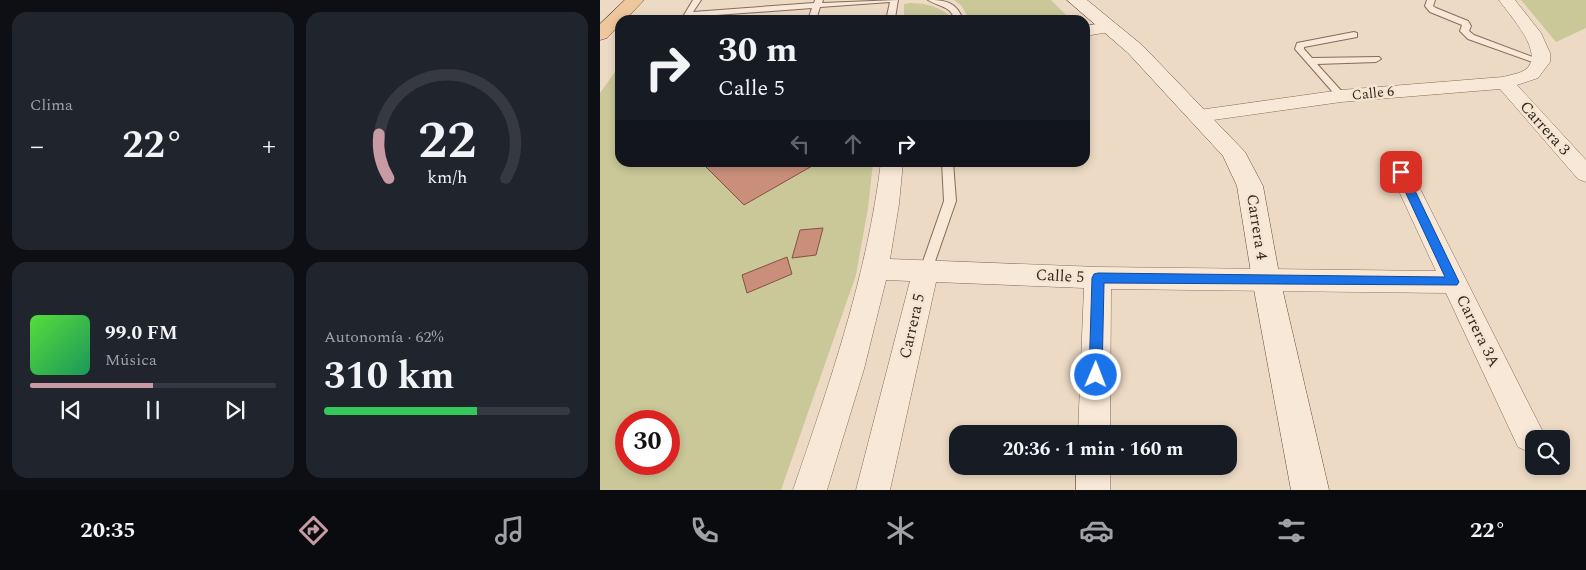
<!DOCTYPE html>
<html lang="es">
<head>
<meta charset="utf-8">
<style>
  body { margin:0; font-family:Spectral,serif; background:#20242c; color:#f1f3f6; height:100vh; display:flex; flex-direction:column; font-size:19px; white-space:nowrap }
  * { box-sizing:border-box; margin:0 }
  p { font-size:16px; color:#9ea1a6 }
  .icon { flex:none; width:28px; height:28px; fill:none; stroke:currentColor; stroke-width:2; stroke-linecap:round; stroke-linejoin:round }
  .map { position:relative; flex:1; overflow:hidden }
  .details { display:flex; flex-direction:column; gap:12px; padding:12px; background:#0d0f14; width:600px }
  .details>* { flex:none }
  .hud { position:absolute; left:15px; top:15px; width:475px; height:152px; border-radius:15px; box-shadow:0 2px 8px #0003; background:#171b24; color:#f1f3f6; overflow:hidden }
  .controls { position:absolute; left:925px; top:430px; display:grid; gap:10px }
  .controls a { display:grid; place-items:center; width:45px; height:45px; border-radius:10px; background:#171b24; box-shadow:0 2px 8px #0003; font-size:25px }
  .speed { position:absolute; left:15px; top:410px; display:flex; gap:10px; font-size:25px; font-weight:700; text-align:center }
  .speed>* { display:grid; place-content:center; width:65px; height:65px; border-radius:50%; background:#171b24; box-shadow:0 2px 8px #0003; line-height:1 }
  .speed .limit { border:8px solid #d22; background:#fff; color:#111 }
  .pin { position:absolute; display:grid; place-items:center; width:42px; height:42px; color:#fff; margin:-21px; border-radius:10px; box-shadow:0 2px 8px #0006 }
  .me { position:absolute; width:55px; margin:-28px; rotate:1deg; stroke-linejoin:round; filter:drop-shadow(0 0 4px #0008) }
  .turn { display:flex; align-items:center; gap:18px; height:105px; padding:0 20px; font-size:22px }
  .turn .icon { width:65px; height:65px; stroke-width:2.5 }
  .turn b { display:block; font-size:35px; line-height:42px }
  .lanes { display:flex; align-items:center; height:48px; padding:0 20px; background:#0003; justify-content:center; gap:25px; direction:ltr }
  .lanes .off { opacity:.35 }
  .big { font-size:38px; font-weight:700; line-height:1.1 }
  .details .card { flex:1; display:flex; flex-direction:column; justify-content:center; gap:8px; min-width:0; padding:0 18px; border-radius:15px; background:#20242c }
  .details .dial { align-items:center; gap:0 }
  .dial svg { height:130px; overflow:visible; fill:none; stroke:#363941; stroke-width:7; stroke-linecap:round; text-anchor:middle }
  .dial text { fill:#f1f3f6; stroke:none }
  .song { display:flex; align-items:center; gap:15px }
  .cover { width:60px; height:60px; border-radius:8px; background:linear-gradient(135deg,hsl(110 70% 55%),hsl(150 70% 35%)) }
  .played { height:5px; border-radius:2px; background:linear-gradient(90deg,#c79aa4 50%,#363941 50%) }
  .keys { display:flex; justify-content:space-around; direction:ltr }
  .heat { display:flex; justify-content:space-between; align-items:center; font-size:28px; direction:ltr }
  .charge { height:8px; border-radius:4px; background:linear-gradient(90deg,#34c759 62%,#363941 0) }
  .details .tiles { flex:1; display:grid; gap:12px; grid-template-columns:repeat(2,1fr) }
  .trip { position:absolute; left:349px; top:425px; width:288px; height:50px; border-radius:15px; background:#171b24; box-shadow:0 2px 8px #0003; font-weight:700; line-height:50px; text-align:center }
  .dock { display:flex; height:80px; justify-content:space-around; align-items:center; background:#090b0e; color:#9ea1a6 }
  .dock .icon { width:35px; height:35px }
  .dock .active { color:#c79aa4 }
  .dock b { font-size:22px; color:#f1f3f6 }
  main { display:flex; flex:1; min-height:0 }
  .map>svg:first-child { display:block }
  .green { fill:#cac898; fill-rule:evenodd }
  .building { fill:#c98f7b; stroke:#855142 }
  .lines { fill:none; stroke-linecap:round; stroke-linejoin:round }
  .lane-casing { stroke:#866b5b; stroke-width:2 }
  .street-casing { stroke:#866b5b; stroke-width:1 }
  .secondary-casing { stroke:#684c3e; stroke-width:1 }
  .primary-casing { stroke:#543a2f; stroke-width:1 }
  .lane { fill:#f8e8d7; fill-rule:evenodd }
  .street { fill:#f8e8d7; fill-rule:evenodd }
  .secondary { fill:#f8e8d7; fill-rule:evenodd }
  .primary { fill:#eec79d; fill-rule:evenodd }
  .route { fill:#1a73e8; stroke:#114b97 }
  .labels { text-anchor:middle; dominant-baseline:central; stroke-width:5; stroke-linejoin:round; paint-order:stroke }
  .far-street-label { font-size:14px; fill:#37261f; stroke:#f4e5d3 }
  .street-label { font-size:16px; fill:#37261f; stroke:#f4e5d3 }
</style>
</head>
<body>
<main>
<section class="details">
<div class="tiles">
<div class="card"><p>Clima</p>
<div class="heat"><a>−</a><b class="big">22°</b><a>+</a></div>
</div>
<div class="card dial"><svg viewBox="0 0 100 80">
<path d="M14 69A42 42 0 1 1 86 69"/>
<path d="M14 69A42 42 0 0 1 8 42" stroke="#c79aa4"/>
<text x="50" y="56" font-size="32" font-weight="700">22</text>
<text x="50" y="72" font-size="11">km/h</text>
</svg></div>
<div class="card">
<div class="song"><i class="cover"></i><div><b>99.0 FM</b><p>Música</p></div></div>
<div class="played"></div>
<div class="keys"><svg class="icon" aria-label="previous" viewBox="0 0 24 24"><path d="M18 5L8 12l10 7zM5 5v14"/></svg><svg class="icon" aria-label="pause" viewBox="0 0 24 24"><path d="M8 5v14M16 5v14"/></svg><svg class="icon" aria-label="next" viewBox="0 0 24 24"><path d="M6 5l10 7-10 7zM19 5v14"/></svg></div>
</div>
<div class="card"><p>Autonomía · 62%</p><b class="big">310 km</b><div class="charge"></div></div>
</div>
</section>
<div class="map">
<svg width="986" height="490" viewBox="0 0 986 490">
  <rect width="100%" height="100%" fill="#ecdac4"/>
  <!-- green -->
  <g class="green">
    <polygon points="354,0 451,0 467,16 462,20 374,20 369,19 361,5"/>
    <polygon points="921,0 986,0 986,28 956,42"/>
    <path d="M310 3C326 3 342 7 353 19L304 20V4Z"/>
    <path d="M20 65V162L273 163 268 208 256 275 181 490H0V93ZM26 421H69V464H26Z"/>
  </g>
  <!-- building -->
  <g class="building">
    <polygon points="101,162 219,162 144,205"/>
    <polygon points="223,228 216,255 192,258 200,230"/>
    <polygon points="187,257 192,274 147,293 142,275"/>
  </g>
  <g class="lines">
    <!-- lane casing -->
    <g class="lane-casing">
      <g id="lane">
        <polygon points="93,0 101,0 93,12 214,3 215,0 223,0 222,3 298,0 295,18 293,20 266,20 270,18 287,16 290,2 220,7 216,20 208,20 212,8 89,17 87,20 81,20"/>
        <path d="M328 0C345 0 357 2 363 20H355C350 5 339 7 328 0Z"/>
        <polygon points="827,0 835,0 833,6 836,8 868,21 871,26 869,31 874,35 946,62 944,64 938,64 868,39 860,31 862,25 830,12 825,6"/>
        <polygon points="754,32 757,33 757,37 704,47 704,49 712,58 779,57 781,59 776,62 717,64 746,96 741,99 738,98 695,49 697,43"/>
        <polygon points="342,162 353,162 356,201 332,270 331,274 326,275 321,274 320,270 344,201"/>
      </g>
    </g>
    <!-- street casing -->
    <g class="street-casing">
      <g id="street">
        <path d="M899 0H915L941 33 950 53V62L938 78 917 85 986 160V182L978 179 900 89 741 102 599 122 592 120 589 116 592 112 599 110 741 90 903 77C909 75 919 74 925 70 947 54 909 15 899 0Z"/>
        <polygon points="509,22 515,23 517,27 515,31 485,36 485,26"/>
        <path d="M281 162H303L299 204 290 259 498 267 836 271 790 172 793 167 801 164 809 167 945 436 944 439H934V450L929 452 918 447 846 293 511 289 510 434H478L484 288 336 282 290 490H256L310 281 286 280 264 369 227 490H193C230 382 267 276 281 162Z"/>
        <rect x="476" y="466" width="34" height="24"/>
      </g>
    </g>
    <!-- secondary casing -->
    <g class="secondary-casing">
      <polygon id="secondary" points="467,0 487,0 542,45 645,152 663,186 680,279 729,490 691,490 652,279 637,186 623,156 528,53"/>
    </g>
    <!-- primary casing -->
    <g class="primary-casing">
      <polygon id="primary" points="25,0 44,0 25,20 20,20 20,25 7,38 0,40 0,24"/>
    </g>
    <!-- lane -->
    <use href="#lane" class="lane"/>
    <!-- street -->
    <use href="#street" class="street"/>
    <!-- secondary -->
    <use href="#secondary" class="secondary"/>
    <!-- primary -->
    <use href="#primary" class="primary"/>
  </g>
  <!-- route -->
  <polygon class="route" points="801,168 806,172 859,282 857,285 504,283 502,375 500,380 496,382 491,380 489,375 492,278 494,274 498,273 845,277 796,172"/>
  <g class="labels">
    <!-- far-street labels -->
    <g class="far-street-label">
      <text transform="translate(773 93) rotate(-6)">Calle 6</text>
    </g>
    <!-- street labels -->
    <g class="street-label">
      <text transform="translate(945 128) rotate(48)">Carrera 3</text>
      <text transform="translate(657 227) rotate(81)">Carrera 4</text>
      <text transform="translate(460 276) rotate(3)">Calle 5</text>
      <text transform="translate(312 326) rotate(-77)">Carrera 5</text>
      <text transform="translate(878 331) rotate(64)">Carrera 3A</text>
    </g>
  </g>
</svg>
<div class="controls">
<a><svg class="icon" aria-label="search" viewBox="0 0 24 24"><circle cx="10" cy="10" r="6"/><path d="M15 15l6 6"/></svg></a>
</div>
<div class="speed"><div class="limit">30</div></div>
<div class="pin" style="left:801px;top:172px;background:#d93025"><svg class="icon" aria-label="arrive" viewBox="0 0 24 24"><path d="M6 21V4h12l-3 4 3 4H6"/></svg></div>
<svg class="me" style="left:496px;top:375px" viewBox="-20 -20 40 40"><circle r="17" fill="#1a73e8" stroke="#fff" stroke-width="3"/><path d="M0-11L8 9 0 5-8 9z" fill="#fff"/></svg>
<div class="trip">20:36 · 1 min · 160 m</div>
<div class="hud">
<div class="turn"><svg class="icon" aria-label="right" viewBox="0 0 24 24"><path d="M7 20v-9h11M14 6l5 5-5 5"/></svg><div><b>30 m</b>Calle 5</div></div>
<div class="lanes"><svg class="icon off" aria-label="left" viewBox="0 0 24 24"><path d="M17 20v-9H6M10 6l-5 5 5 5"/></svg><svg class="icon off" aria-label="ahead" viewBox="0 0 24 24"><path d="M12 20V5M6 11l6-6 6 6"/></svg><svg class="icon" aria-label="right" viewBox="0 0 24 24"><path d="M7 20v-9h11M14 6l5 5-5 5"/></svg></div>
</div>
</div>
</main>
<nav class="dock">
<b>20:35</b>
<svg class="icon active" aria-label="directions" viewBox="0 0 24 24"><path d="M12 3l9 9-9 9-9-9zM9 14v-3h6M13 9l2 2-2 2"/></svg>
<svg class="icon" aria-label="music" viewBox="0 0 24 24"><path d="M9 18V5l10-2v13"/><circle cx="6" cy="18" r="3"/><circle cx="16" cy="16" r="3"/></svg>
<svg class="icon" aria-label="phone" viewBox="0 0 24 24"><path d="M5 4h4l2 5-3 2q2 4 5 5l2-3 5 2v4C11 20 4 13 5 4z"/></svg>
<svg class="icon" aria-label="climate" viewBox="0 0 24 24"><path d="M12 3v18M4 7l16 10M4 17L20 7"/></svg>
<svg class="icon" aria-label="car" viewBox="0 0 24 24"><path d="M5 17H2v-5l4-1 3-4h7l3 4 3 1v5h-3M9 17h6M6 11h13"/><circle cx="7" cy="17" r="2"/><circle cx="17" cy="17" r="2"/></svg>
<svg class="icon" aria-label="filters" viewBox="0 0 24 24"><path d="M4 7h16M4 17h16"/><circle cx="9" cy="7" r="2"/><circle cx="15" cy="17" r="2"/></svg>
<b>22°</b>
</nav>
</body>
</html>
